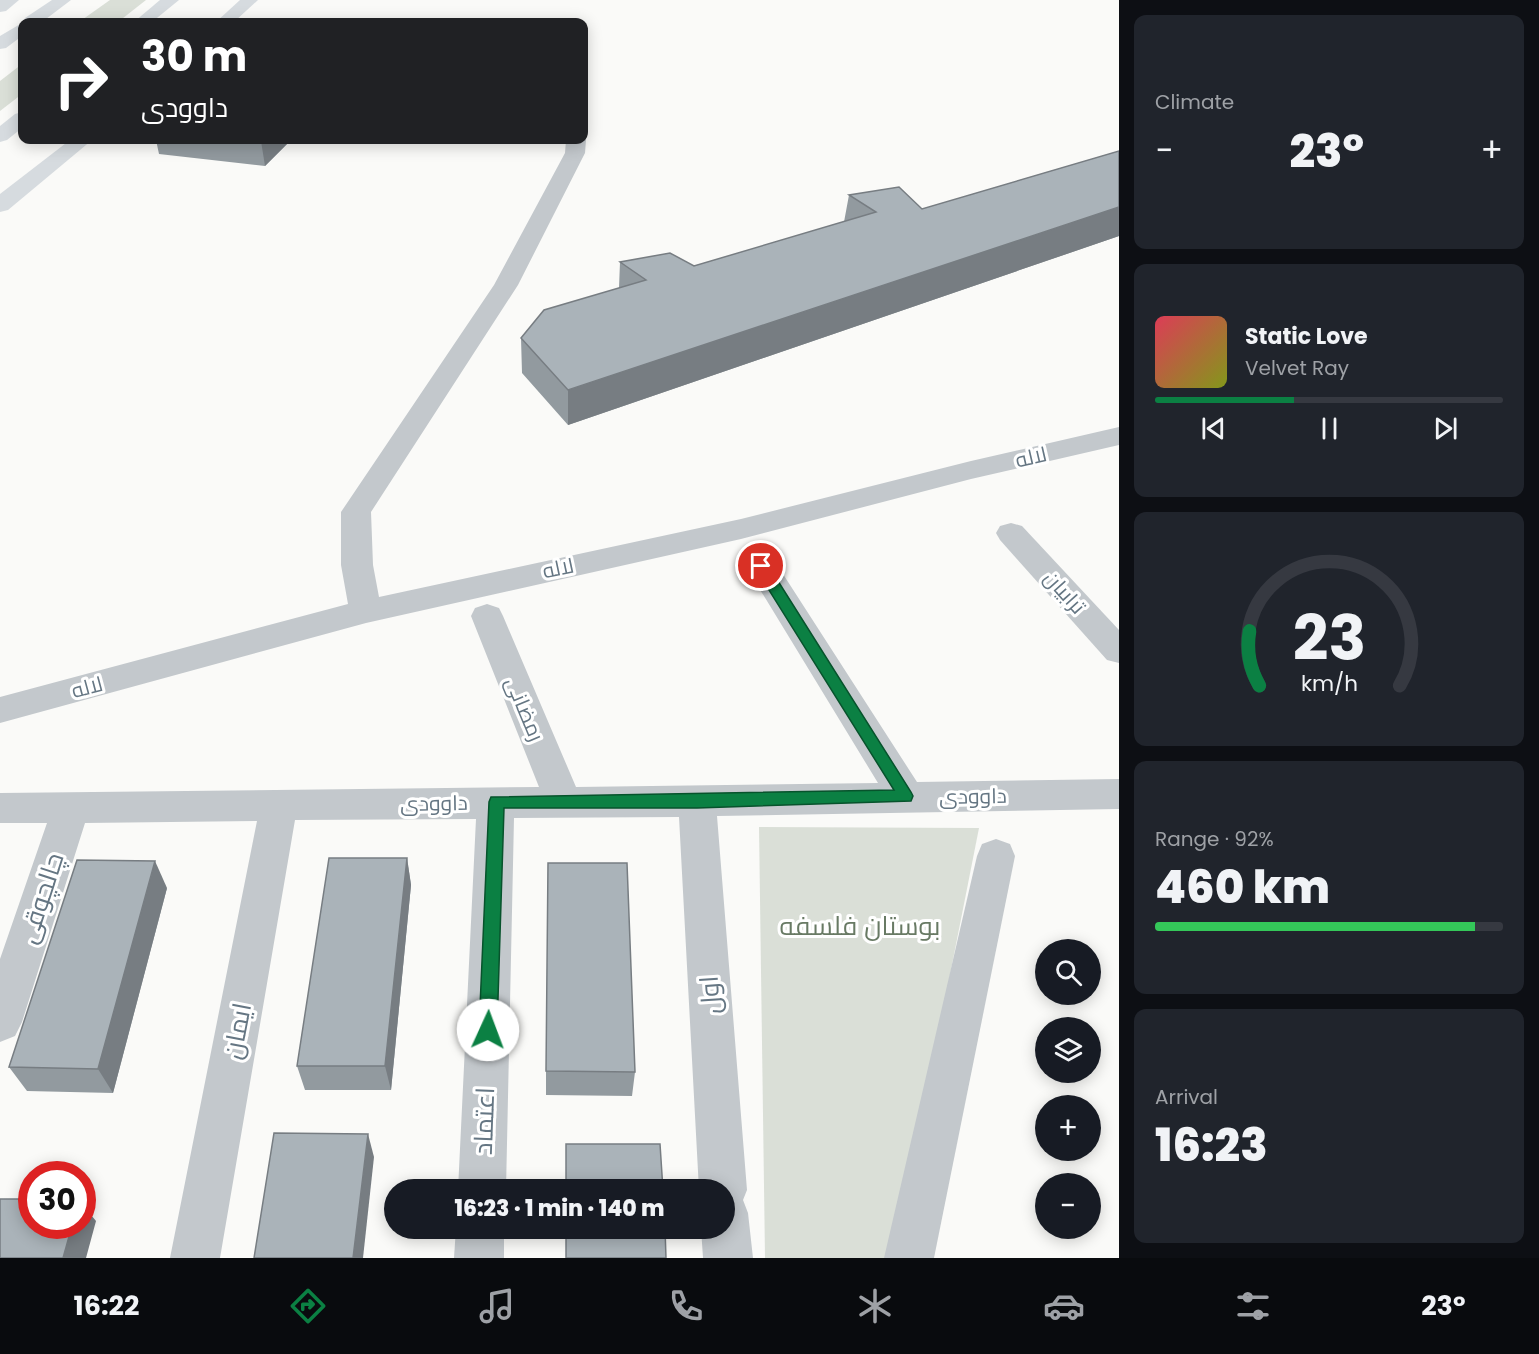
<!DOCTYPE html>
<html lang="en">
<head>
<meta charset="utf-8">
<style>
  body { margin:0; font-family:Poppins,Cairo,sans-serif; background:#20242c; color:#f1f3f6; height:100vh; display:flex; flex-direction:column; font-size:22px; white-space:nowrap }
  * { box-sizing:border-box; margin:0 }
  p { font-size:20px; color:#9ea1a6 }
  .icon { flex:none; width:33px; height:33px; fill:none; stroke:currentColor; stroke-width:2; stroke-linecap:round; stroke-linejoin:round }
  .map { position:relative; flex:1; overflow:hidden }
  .panel { display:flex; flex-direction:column; gap:15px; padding:15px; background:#0d0f14; width:420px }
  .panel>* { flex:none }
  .banner { position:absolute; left:18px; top:18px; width:570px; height:126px; border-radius:12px; box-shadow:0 3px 15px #0003; background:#202124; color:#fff; overflow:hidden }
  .buttons { position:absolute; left:1035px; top:939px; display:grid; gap:12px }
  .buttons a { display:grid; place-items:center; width:66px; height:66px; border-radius:50%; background:#171b24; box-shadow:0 3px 15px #0003; font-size:30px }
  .speed { position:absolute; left:18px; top:1161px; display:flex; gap:12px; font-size:30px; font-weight:700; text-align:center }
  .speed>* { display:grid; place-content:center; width:78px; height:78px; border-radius:50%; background:#171b24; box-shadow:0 3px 15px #0003; line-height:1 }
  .speed .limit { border:9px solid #d22; background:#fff; color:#111 }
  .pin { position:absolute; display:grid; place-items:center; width:51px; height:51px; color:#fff; margin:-26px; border:3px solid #fff; border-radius:50%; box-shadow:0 2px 6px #0007 }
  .me { position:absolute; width:66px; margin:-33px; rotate:2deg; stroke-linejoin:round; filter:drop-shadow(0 0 4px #0008) }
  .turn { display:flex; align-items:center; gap:21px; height:126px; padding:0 24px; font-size:27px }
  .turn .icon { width:78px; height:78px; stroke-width:2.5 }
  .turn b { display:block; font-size:42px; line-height:51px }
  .big { font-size:45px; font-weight:800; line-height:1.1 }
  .panel .card { flex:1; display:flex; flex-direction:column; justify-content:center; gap:9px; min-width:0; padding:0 21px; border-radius:12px; background:#20242c }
  .panel .dial { align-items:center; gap:0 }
  .dial svg { height:156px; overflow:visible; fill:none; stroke:#363941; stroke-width:7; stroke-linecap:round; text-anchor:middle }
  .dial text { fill:#f1f3f6; stroke:none }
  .song { display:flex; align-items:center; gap:18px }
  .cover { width:72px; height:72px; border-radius:9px; background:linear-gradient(135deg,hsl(350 70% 55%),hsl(70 70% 35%)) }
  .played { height:6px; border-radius:3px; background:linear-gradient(90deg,#0b8043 40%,#363941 40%) }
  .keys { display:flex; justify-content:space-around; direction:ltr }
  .heat { display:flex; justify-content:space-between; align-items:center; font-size:33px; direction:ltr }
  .charge { height:9px; border-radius:4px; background:linear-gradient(90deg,#34c759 92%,#363941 0) }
  .trip { position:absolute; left:384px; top:1179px; width:351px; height:60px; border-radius:30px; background:#171b24; box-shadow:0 3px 15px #0003; font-weight:800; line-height:60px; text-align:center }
  .menu { display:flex; height:96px; justify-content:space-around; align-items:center; background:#090b0e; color:#9ea1a6 }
  .menu .icon { width:42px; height:42px }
  .menu .active { color:#0b8043 }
  .menu b { font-size:27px; color:#f1f3f6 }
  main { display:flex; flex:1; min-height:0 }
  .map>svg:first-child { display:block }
  .green { fill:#dadfd7 }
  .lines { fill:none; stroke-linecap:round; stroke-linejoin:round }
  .street { fill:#c3c8cc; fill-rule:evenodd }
  .primary { fill:#d6dbdf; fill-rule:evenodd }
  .highway { fill:#d6dbdf; fill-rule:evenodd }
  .wall { fill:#929a9f }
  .shaded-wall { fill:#777d82 }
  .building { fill:#aab3b9; stroke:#777d82; stroke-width:1.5 }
  .route { fill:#0b8043; stroke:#07532c; stroke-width:1.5 }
  .labels { text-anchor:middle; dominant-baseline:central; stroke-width:6; stroke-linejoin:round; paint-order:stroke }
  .street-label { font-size:21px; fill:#657683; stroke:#fff }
  .near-street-label { font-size:26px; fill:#657683; stroke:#fff }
  .near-park-label { font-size:26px; fill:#687a64; stroke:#fff }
</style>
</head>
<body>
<main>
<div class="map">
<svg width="1119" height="1258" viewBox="0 0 1119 1258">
  <rect width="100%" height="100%" fill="#fafaf8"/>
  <!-- green -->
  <g class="green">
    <polygon points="110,0 146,0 118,22 79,22"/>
    <polygon points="22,64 22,94 0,111 0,81"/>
    <polygon points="759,827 979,828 894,1258 765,1258"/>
  </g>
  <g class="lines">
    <!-- street -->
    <g class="street">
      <polygon points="584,136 586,140 585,153 518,285 371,512 373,565 379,597 741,519 971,461 1119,427 1119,445 971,479 741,539 366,623 0,723 0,697 348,604 341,565 341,512 494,285 565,153 566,140 584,140"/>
      <polygon points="1011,523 1022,526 1119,630 1119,663 1107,660 1000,540 996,533 1000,526"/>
      <polygon points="761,554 772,557 917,782 1119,779 1119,809 717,816 747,1190 743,1200 748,1213 753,1258 703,1258 701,1228 724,1228 724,1190 699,1190 679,817 514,818 506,1190 458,1190 476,819 295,820 220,1258 170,1258 257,821 85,823 22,1022 15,1036 0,1042 0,959 47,823 0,823 0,793 539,787 471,616 475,608 487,604 499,608 503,616 576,787 878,783 745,565 750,557"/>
      <polygon points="996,839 1010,844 1015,856 934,1258 884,1258 977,856 982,844"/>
      <polygon points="456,1228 504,1228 504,1258 454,1258"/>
    </g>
    <!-- primary -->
    <g class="primary">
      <polygon points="0,0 19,0 6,11 0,12"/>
      <polygon points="240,0 258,0 234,22 216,22"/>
      <polygon points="70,140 92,140 8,210 0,212 0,194"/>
    </g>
    <!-- highway -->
    <g class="highway">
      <polygon points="52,0 71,0 42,22 23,22 25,18"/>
      <polygon points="160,0 179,0 152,22 134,22"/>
      <polygon points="22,23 22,36 6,48 0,49 0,36"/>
      <polygon points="22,112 22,128 7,140 0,142 0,126 15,114"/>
    </g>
  </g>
  <!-- wall -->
  <g class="wall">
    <polygon points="156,140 291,140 265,166 159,154"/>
    <polygon points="1119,151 1119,236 568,425 522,373 521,338 619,288 620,262 694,266 844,222 849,195 922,209"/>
    <polygon points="407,858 411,885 391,1090 305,1090 297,1066"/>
    <polygon points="167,888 113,1093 27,1091 9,1067"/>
    <polygon points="546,1071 635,1072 632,1096 546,1095"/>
  </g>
  <!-- shaded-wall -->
  <g class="shaded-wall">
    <polygon points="262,140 291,140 265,166 261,141"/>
    <polygon points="1119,207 1119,236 568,425 568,390"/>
    <polygon points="407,858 411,885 391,1090 385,1066"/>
    <polygon points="155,861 167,888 113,1093 98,1069"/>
    <polygon points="368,1134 374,1157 363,1258 353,1258"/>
    <polygon points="82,1204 96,1221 86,1258 63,1258 72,1226 82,1226"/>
  </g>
  <!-- building -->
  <g class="building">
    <polygon points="247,140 262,140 261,141"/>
    <polygon points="1119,151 1119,207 568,390 521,338 544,310 646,280 620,262 670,253 694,266 876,212 849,195 899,187 922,209"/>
    <polygon points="329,858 407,858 385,1066 297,1066"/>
    <polygon points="77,860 155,861 98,1069 9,1067"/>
    <polygon points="548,863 627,863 635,1072 546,1071"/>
    <polygon points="274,1133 368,1134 353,1258 254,1258"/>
    <polygon points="566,1144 660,1144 663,1190 566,1190"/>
    <polygon points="0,1199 32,1199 32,1226 72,1226 63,1258 0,1258"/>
    <polygon points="566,1228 665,1228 666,1258 566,1258"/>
  </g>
  <!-- route -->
  <polygon class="route" points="761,561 766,562 911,792 913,796 911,801 697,808 504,808 497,1030 494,1036 488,1038 481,1036 479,1030 489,802 491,797 894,790 754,566"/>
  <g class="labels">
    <!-- street labels -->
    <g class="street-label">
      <text transform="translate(1031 457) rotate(-13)">لاله</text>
      <text transform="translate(558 568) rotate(-12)">لاله</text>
      <text transform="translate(1065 592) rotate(48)">ترابیان</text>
      <text transform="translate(87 687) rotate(-15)">لاله</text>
      <text transform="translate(525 709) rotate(67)">رمضانی</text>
      <text transform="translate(973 796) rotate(-1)">داوودی</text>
      <text transform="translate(434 803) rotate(-1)">داوودی</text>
    </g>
    <!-- near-street labels -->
    <g class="near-street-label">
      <text transform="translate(41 898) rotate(-72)">چالچوقی</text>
      <text transform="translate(710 995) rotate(-94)">اول</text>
      <text transform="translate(237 1031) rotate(-79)">ایمان</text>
      <text transform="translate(484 1121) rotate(-88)">اعتماد</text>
    </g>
    <!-- near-park labels -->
    <g class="near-park-label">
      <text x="860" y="926">بوستان فلسفه</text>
    </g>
  </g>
</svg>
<div class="buttons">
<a><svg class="icon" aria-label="search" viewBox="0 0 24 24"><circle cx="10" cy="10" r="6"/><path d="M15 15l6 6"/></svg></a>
<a><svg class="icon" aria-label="layers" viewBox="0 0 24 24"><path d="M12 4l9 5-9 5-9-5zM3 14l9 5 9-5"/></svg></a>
<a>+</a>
<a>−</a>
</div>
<div class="speed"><div class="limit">30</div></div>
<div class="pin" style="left:761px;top:566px;background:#d93025"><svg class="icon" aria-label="arrive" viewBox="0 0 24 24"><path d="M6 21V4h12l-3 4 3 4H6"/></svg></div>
<svg class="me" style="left:488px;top:1030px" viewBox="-20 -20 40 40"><circle r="19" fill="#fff"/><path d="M0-13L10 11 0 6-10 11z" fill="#0b8043"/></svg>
<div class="trip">16:23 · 1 min · 140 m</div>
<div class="banner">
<div class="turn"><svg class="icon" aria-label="right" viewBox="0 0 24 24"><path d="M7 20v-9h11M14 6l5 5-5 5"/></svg><div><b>30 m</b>داوودی</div></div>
</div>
</div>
<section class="panel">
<div class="card"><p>Climate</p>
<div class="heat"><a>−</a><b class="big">23°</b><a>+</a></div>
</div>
<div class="card">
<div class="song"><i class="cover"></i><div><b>Static Love</b><p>Velvet Ray</p></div></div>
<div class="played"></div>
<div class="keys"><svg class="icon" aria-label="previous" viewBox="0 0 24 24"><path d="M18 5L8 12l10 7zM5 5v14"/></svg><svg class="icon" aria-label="pause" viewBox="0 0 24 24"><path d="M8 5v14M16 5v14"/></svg><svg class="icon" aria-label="next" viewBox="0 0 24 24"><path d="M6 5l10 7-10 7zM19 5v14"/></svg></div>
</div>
<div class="card dial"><svg viewBox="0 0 100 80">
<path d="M14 69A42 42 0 1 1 86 69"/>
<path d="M14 69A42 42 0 0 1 9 41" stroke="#0b8043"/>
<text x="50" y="56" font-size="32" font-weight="700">23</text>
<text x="50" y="72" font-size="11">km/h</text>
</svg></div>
<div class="card"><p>Range · 92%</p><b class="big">460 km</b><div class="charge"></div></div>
<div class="card"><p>Arrival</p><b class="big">16:23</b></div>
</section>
</main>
<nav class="menu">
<b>16:22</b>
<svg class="icon active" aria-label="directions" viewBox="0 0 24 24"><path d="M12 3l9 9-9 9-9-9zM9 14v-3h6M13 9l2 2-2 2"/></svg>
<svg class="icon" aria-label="music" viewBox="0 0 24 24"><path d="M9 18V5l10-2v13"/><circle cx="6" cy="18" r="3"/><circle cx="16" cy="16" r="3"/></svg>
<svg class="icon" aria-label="phone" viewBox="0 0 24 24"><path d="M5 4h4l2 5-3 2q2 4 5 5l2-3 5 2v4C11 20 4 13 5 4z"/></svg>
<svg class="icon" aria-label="climate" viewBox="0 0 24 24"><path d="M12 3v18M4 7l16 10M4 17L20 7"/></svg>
<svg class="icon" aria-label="car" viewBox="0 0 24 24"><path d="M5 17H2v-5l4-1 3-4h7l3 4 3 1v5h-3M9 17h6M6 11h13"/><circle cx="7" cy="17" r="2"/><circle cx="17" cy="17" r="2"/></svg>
<svg class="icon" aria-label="filters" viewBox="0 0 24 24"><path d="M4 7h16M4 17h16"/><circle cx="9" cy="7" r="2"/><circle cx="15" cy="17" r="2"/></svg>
<b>23°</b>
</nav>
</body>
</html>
